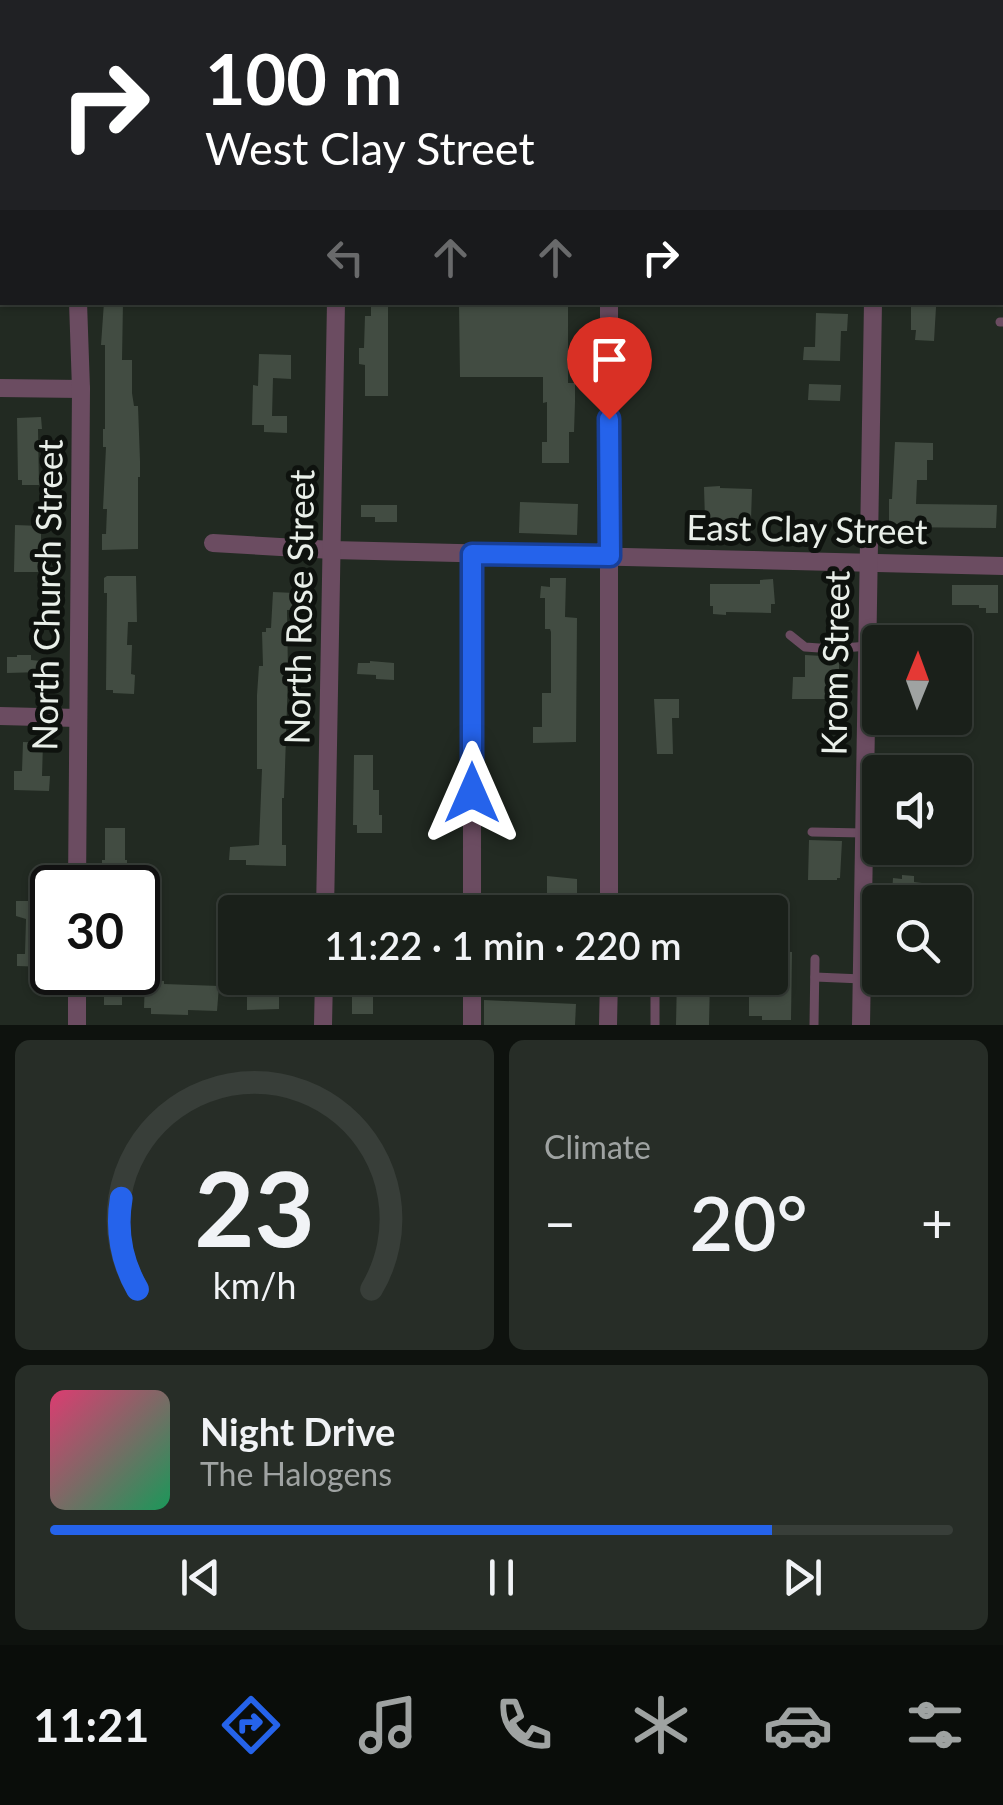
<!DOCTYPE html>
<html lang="en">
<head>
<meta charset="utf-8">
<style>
  body { margin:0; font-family:Lato,sans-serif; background:#272d27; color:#f1f3f6; height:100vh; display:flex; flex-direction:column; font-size:38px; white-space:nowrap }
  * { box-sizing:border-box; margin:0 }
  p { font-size:32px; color:#9fa3a2 }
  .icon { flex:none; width:55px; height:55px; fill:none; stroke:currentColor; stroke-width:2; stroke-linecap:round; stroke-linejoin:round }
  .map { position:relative; height:1025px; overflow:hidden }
  .panel { display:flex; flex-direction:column; gap:15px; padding:15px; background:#0e120e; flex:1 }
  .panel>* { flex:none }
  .top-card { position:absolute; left:0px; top:0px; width:1005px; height:305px; box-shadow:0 2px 8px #0004,0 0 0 2px #383e39; background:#202124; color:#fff; overflow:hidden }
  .needle { width:65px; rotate:1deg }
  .fabs { position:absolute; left:862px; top:625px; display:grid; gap:20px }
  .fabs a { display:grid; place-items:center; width:110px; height:110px; border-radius:10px; background:#1a201a; box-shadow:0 2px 8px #0004,0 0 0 2px #383e39; font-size:50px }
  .speed { position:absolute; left:30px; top:865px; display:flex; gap:20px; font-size:50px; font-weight:700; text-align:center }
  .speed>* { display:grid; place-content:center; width:130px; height:130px; border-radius:50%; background:#1a201a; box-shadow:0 2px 8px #0004,0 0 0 2px #383e39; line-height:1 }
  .speed .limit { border:5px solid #111; border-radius:15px; background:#fff; color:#111 }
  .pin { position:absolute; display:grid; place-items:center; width:85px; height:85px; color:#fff; margin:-102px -42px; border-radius:50% 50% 50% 0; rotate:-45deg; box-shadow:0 0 10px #0007 }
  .pin .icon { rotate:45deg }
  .me { position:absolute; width:110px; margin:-55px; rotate:0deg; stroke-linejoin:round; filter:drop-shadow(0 0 8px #0008) }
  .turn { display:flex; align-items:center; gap:35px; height:210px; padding:0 40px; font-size:45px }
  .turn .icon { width:130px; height:130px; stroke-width:2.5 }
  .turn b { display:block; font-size:70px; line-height:85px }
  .lanes { display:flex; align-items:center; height:95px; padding:0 40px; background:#0003; justify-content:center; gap:50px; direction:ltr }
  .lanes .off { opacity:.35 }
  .big { font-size:75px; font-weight:600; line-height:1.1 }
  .panel .widget { flex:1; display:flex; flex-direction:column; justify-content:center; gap:15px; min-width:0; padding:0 35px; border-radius:15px; background:#272d27 }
  .panel .dial { align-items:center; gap:0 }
  .dial svg { height:260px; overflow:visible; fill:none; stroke:#383e39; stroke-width:7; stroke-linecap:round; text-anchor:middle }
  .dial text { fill:#f1f3f6; stroke:none }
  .song { display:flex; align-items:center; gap:30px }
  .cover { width:120px; height:120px; border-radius:15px; background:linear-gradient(135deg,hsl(340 70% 55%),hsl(150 70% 35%)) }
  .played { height:10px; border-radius:5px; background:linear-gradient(90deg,#2563eb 80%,#383e39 80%) }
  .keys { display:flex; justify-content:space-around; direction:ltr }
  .heat { display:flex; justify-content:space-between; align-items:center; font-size:55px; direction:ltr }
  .panel .tiles { flex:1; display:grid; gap:15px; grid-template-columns:1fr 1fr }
  .widget:last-child { grid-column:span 2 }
  .trip { position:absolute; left:218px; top:895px; width:570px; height:100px; border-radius:10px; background:#1a201a; box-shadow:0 2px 8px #0004,0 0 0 2px #383e39; font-weight:600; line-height:100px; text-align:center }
  .tabs { display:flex; height:160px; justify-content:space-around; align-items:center; background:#0a0d0a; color:#9fa3a2 }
  .tabs .icon { width:70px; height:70px }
  .tabs .active { color:#2563eb }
  .tabs b { font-size:45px; color:#f1f3f6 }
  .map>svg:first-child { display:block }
  .building { fill:#424c42 }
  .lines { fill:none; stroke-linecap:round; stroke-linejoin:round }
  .service { stroke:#6b4c61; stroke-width:9 }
  .minor { stroke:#6b4c61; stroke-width:18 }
  .route-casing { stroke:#184099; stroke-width:25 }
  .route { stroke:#2563eb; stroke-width:18 }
  .labels { text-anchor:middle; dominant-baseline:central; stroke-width:10; stroke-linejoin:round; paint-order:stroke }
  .street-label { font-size:35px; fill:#e9efe9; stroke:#0e120e }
</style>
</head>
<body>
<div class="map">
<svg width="1003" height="1025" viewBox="0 0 1003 1025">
  <rect width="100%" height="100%" fill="#222a22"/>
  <!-- building -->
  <g class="building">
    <polygon points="104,302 123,302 122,360 132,360 132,393 134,406 138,406 140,461 140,477 138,477 138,549 102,550 102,534 106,534 107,509 103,509 106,447 103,447 103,429 105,429 105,345 101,345"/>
    <polygon points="371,302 388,302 388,396 365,396 365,365 359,364 359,348 364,348 365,316 371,316"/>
    <polygon points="459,303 568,303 568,383 575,383 575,402 574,432 569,432 569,463 542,463 542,442 547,442 547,402 543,403 543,377 460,377"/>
    <polygon points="911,306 936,307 934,341 915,340 916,330 911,330"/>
    <polygon points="816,313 848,314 847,331 841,331 840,361 803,360 804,347 815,347"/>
    <polygon points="259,354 291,355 291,379 273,378 272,416 287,416 287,433 264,432 264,425 252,425 253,385 258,386"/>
    <polygon points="809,384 841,385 840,401 808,400"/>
    <polygon points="41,417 42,429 38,429 39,485 22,485 22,480 18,480 17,418"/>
    <polygon points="895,442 933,443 933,460 927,460 927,480 917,480 916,504 997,505 996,528 894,527 894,522 889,522 889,499 892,499"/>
    <polygon points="720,486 720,488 752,489 751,520 705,520 704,487"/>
    <polygon points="520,502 578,504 577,535 519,533"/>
    <polygon points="361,505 397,505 397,522 375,522 375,517 361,517"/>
    <polygon points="15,525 41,526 41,572 14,572"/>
    <polygon points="107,576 136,576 137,622 128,622 127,645 132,645 131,674 135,675 134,694 113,693 113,690 106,690 107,593 104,593 104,578"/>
    <polygon points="550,578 566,578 565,617 577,618 576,742 533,743 533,727 542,727 542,693 551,693 551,632 550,629 545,629 545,598 540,598 541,586 550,587"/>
    <polygon points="773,579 775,604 771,604 771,613 726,612 726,615 713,614 713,606 710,606 710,584 760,584 760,580"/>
    <polygon points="952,585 998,585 998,613 986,613 986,608 979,608 979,605 952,605"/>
    <polygon points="273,592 295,593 294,610 287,610 288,675 284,798 282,798 282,845 286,845 286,866 246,865 246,860 229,860 230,847 259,845 262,769 257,769 257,695 259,666 263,666 262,632 266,632 266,628 271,628"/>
    <polygon points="17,655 31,655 31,660 41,661 41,672 7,673 7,657 17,657"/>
    <polygon points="805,655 839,657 839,669 836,669 836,699 792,699 793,677 805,677"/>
    <polygon points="370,661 394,663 394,680 376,679 376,675 357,674 358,663 370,663"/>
    <polygon points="654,699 679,699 679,718 672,718 673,754 657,754"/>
    <polygon points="23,742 43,743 42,776 50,776 49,791 14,790 14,771 22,771"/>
    <polygon points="354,755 373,755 373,790 379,790 379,815 382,815 382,833 357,833 357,825 353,825"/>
    <polygon points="105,828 125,828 125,860 127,860 127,864 144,864 144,876 102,876 102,860 105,860"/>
    <polygon points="809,840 842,841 840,878 837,878 837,880 808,880"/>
    <polygon points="902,875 914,876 914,882 922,883 921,899 892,895 893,878 902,879"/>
    <polygon points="547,876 577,879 577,893 547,894"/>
    <polygon points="16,901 43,901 44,951 48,951 48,967 17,966 17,954 25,954 26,919 16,916"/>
    <polygon points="770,951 792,952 791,1020 762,1020 762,1016 749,1016 749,978 770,978"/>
    <rect x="104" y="972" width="18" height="33"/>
    <polygon points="256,978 279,978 279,1009 247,1010 247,995 256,995"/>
    <polygon points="677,978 710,978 709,1025 676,1025"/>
    <polygon points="145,980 164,981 164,984 219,986 217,1011 188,1010 188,1015 151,1014 151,1008 144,1008"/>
    <rect x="352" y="990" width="21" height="24"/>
    <polygon points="484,1000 576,1004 575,1025 484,1025"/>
  </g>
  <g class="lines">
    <!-- service -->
    <g class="service">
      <polyline points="1000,322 1003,322"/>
      <polyline points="790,635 805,647 833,649 867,646"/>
      <polyline points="812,832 864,833"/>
      <polyline points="815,977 862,979"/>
      <polyline points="609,981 655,982 655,1025"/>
      <polyline points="814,1025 815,959"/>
    </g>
    <!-- minor -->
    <g class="minor">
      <polyline points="430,0 430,2"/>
      <polyline points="72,2 72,0"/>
      <polyline points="254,2 254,0"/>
      <polyline points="608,2 608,0"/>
      <polyline points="879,2 879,0"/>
      <polyline points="1002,98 1003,98"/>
      <polyline points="609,302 609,912"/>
      <polyline points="0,388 81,389"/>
      <polyline points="213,543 332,550 1003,566"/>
      <polyline points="472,554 472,912"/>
      <polyline points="0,716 77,718"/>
      <polyline points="77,888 81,389 78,302"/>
      <polyline points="325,912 336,302"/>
      <polyline points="77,972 77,1025"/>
      <polyline points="472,978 472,1025"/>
      <polyline points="323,1025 324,978"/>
      <polyline points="608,1025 609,978"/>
      <polyline points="861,1025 873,302"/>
    </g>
  </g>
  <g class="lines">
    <!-- route casing -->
    <g class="route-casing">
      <polyline id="route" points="472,793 472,554 610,556 609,419"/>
    </g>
    <!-- route -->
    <use href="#route" class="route"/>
  </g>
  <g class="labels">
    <!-- street labels -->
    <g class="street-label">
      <text transform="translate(807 528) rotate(1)">East Clay Street</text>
      <text transform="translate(46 595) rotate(-89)">North Church Street</text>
      <text transform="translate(298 607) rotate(-89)">North Rose Street</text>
      <text transform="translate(834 663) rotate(-89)">Krom Street</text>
    </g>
  </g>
</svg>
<div class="fabs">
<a><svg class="needle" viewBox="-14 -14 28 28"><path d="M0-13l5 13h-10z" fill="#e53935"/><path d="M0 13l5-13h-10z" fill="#9fa3a2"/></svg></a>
<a><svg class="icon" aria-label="sound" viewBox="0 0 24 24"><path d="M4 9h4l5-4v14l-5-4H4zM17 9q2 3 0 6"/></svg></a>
<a><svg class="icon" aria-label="search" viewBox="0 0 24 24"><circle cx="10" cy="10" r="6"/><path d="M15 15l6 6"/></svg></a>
</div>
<div class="speed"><div class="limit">30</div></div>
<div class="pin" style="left:609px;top:419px;background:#d93025"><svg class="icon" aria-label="arrive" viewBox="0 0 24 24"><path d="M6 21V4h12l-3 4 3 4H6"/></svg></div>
<svg class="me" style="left:472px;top:793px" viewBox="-20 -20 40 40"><path d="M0-17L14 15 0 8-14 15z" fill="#2563eb" stroke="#fff" stroke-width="4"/></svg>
<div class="trip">11:22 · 1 min · 220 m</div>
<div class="top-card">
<div class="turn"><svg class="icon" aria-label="right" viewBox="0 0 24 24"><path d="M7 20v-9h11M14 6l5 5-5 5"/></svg><div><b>100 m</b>West Clay Street</div></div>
<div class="lanes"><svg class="icon off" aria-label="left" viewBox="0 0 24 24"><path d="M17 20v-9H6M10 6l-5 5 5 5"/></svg><svg class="icon off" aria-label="ahead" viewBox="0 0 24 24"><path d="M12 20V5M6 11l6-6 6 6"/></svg><svg class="icon off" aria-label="ahead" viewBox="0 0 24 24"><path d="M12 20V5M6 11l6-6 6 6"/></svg><svg class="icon" aria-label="right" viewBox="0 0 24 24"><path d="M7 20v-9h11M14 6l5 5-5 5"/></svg></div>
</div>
</div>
<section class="panel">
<div class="tiles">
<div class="widget dial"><svg viewBox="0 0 100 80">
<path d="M14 69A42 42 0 1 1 86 69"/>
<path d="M14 69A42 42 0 0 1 9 41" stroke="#2563eb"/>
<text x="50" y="56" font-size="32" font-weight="700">23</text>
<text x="50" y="72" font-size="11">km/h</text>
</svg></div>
<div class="widget"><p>Climate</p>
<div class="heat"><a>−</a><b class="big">20°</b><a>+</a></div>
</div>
<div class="widget">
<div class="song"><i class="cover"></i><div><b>Night Drive</b><p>The Halogens</p></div></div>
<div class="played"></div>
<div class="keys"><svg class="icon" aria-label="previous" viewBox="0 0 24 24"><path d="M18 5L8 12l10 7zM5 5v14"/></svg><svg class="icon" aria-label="pause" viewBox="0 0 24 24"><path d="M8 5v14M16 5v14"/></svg><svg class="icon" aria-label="next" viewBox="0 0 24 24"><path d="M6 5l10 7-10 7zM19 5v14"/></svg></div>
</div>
</div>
</section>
<nav class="tabs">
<b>11:21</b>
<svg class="icon active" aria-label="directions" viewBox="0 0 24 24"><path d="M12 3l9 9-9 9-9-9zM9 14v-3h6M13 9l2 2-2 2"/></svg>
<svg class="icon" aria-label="music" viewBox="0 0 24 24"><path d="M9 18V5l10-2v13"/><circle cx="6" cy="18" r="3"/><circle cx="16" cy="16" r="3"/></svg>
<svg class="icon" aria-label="phone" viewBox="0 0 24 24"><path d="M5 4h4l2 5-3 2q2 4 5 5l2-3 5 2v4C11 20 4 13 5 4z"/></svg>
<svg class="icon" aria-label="climate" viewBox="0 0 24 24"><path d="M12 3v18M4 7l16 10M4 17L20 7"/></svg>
<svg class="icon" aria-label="car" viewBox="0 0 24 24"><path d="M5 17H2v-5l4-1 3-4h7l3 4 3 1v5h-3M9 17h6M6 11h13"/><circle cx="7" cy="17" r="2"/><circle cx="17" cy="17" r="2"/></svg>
<svg class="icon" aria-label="filters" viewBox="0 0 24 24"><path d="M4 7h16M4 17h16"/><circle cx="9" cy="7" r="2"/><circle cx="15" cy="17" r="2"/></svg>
</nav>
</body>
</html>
